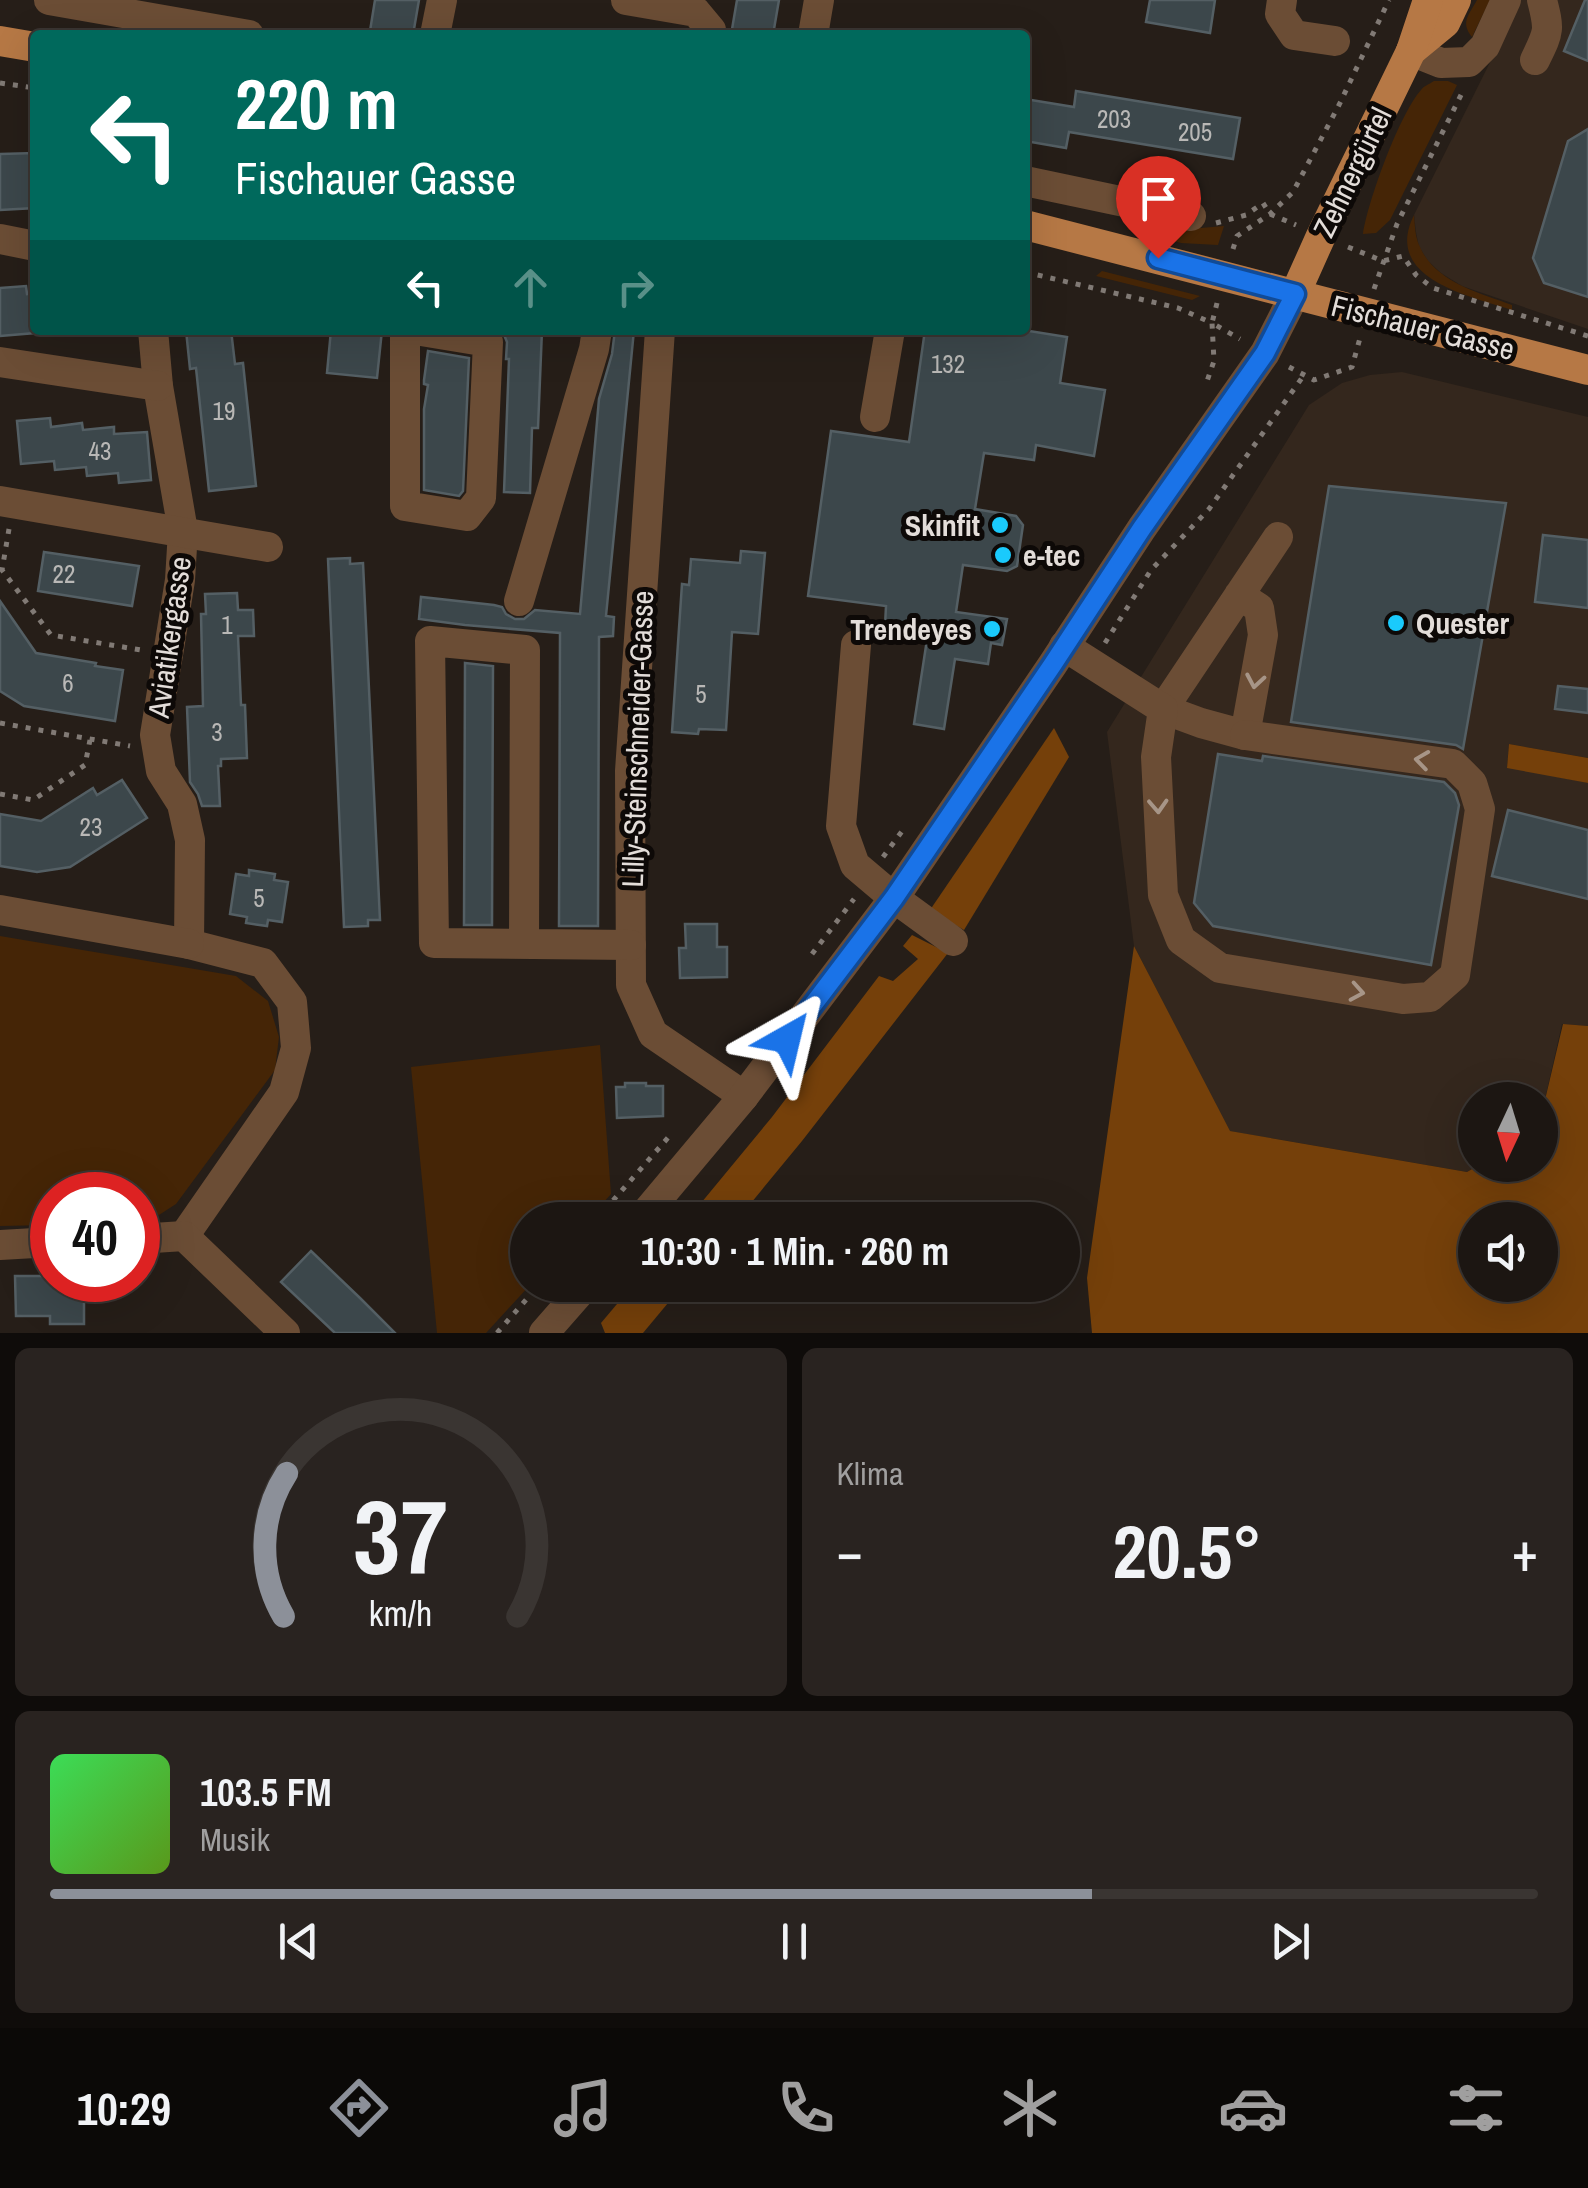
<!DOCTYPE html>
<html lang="de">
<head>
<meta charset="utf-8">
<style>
  body { margin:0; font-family:"Archivo Narrow",sans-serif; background:#292320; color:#f1f3f6; height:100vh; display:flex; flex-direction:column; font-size:38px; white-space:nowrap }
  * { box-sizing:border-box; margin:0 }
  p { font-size:32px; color:#a09f9f }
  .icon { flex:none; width:55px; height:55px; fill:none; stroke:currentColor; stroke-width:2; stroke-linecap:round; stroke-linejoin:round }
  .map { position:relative; height:1333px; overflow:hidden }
  .details { display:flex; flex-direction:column; gap:15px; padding:15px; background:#0f0c0a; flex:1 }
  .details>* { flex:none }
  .guide { position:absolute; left:30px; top:30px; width:1000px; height:305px; border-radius:10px; box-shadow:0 10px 40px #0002,0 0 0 2px #3a3532; background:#00695c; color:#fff; overflow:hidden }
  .needle { width:65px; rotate:184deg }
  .tools { position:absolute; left:1458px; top:1082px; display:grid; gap:20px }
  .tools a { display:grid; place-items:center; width:100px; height:100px; border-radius:50%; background:#1c1612; box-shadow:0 10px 40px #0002,0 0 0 2px #3a3532; font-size:50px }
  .speed { position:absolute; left:30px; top:1172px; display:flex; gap:20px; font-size:50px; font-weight:700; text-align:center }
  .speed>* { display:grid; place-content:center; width:130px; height:130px; border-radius:50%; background:#1c1612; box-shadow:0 10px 40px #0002,0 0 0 2px #3a3532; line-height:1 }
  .speed .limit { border:15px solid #d22; background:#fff; color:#111 }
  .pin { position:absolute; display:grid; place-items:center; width:85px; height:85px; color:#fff; margin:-102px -42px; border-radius:50% 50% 50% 0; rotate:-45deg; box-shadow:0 0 10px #0007 }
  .pin .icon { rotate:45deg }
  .me { position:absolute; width:110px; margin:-55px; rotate:37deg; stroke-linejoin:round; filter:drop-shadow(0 0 8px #0008) }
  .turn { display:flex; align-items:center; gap:35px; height:210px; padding:0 40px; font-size:45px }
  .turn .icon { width:130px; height:130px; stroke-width:2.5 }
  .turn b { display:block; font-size:70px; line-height:85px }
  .lanes { display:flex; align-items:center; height:95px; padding:0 40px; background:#0003; justify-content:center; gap:50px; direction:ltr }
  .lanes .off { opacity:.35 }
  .big { font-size:75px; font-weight:800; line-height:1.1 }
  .details .widget { flex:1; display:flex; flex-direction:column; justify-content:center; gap:15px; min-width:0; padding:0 35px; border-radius:15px; background:#292320 }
  .details .dial { align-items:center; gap:0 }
  .dial svg { height:260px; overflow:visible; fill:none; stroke:#3a3532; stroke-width:7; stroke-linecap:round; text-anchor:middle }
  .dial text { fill:#f1f3f6; stroke:none }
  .song { display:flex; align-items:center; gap:30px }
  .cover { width:120px; height:120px; border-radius:15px; background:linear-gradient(135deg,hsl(130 70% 55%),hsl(90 70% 35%)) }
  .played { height:10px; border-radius:5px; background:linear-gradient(90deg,#8c9099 70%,#3a3532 70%) }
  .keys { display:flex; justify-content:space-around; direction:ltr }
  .heat { display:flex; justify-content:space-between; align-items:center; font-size:55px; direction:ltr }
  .details .tiles { flex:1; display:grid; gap:15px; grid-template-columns:1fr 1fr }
  .widget:last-child { grid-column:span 2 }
  .trip { position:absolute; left:510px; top:1202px; width:570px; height:100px; border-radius:50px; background:#1c1612; box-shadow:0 10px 40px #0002,0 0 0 2px #3a3532; font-weight:800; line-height:100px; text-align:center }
  .dock { display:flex; height:160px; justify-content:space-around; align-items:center; background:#0b0907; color:#a09f9f }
  .dock .icon { width:70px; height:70px }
  .dock .selected { color:#8c9099 }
  .dock b { font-size:45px; color:#f1f3f6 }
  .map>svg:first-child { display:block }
  .built { fill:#34271d }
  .green { fill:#452506 }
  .forest { fill:#75400a; fill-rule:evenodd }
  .building { fill:#3c474b; stroke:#545f64; stroke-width:2.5 }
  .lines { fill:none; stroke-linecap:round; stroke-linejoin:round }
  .path { stroke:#817a75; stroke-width:5; stroke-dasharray:5 8; stroke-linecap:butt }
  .minor { stroke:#6b4d35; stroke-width:30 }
  .major { stroke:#b67845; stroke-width:30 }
  .oneway { stroke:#a79587 }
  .route-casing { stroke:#114b97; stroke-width:25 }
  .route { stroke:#1a73e8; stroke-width:18 }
  .poi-dot { fill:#1acafc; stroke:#0d0907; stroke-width:4 }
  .labels { text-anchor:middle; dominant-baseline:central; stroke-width:10; stroke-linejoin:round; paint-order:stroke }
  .number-label { font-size:25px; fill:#b9b8b6 }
  .street-label { font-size:30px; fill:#e3ddd9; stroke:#0d0907 }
  .poi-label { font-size:30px; font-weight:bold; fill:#e3ddd9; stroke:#0d0907; text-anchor:end }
</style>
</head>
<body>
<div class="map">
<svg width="1588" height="1333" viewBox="0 0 1588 1333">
  <rect width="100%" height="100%" fill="#261e18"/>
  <!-- built -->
  <g class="built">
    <polygon points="1521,0 1588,0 1588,329 1462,286 1441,273 1428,261 1419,247 1416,232 1414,215"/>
    <polygon points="1402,372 1588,417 1588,758 1509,744 1507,767 1588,783 1588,1026 1562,1024 1540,1121 1540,1100 1475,1100 1475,1165 1479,1165 1467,1172 1229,1131 1134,946 1107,732 1309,405 1342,383 1370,375"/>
  </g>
  <!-- green -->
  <g class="green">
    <path d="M1477 0H1490L1472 37C1460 22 1469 15 1477 0Z"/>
    <path d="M1434 81H1448L1457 85 1390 220 1376 233 1363 234C1368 201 1399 115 1421 90 1425 85 1428 85 1434 81Z"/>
    <path d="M1414 215C1415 226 1415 237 1420 247 1435 282 1480 293 1512 305V310C1470 296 1382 279 1414 215Z"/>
    <polygon points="1181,226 1201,228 1224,226 1218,245 1181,243 1126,229"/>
    <polygon points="1102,271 1200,296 1192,300 1096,276"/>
    <polygon points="0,936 236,976 268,1001 279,1037 275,1070 176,1204 145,1224 138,1224 138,1195 52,1195 52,1225 0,1226"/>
    <polygon points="600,1045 611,1194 588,1220 528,1220 528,1285 530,1285 486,1333 437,1333 411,1067"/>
  </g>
  <!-- forest -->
  <g class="forest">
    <polygon points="1054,728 1069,757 964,930 930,910"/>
    <polygon points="1509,744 1588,758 1588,783 1507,768"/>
    <polygon points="912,935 948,953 802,1141 737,1220 687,1220 772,1117 879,976 893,981 918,959 903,946"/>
    <path d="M1134 946 1230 1131 1467 1172 1479 1165H1540V1121L1563 1024 1588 1026V1333H1092L1087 1278ZM1540 1220V1285H1475V1220Z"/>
    <polygon points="633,1285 683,1285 643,1333 605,1333 601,1323"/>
  </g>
  <!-- building -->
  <g class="building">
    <polygon points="375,0 419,0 413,35 391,35 370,31"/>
    <polygon points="737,0 779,0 773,35 731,35"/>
    <polygon points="1150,0 1215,0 1210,33 1146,22"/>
    <polygon points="1585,0 1588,0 1588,61 1564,51"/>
    <polygon points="1076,91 1240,118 1233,159 1069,132 1066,148 1025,141 1025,99 1074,107"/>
    <polygon points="1588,129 1588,297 1544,283 1533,258 1568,141"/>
    <polygon points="35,153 35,208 0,210 0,154"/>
    <polygon points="26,286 27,294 35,293 35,333 0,336 0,288"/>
    <polygon points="186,330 231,330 235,364 243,363 256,486 209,491 196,368 190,369"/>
    <polygon points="331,330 382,330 377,378 327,373"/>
    <polygon points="502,330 542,330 538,428 532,428 530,493 504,492 509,359 506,359 507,342"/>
    <polygon points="615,330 634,330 606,616 614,617 613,636 599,637 598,926 559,926 560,633 465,625 419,619 421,597 494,605 502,607 506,614 515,619 524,619 535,610 580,614 599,399 612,354"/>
    <polygon points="925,330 1023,330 1067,337 1060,383 1105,390 1094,456 1036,445 1034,460 984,453 975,509 1016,516 1023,525 1017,566 1007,571 963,565 956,612 1007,619 1002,645 991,643 988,664 955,659 944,729 914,724 928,633 885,626 886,606 808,596 831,431 909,442"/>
    <polygon points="428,351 469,358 463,491 459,496 424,490 424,409 428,385 424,384 424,380"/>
    <polygon points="50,418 51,427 82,423 83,430 114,427 114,434 147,432 151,480 119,483 118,473 87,476 86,467 55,470 54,461 21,464 17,421"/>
    <polygon points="1329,486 1506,503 1463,749 1456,745 1291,722"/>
    <polygon points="1543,535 1588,540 1588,608 1535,602"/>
    <polygon points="741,551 765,553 758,634 732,632 726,730 699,729 698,734 672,732 682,584 689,585 691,559 740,563"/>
    <polygon points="44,552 139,566 132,606 38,591"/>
    <polygon points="350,558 350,564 363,563 380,920 368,920 368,926 344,927 328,559"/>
    <polygon points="237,593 238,610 253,610 254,636 238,636 241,705 245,705 247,758 221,759 221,766 218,766 220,806 202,806 198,794 190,782 187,707 203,706 201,614 206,614 205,594"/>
    <polygon points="0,601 36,653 96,663 95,666 123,670 115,721 24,706 0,691"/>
    <polygon points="465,663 493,666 492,925 464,925"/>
    <polygon points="1558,686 1588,689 1588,713 1555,709"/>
    <polygon points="1218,754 1262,761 1263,756 1444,782 1455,793 1459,805 1431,965 1213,926 1194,903"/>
    <polygon points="122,780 147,818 70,867 37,872 0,866 0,814 41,821 93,788 97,795"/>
    <polygon points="1508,810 1588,830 1588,899 1492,876"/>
    <polygon points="249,870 275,874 274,880 288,882 282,922 268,920 267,926 246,923 247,917 230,914 236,874 249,876"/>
    <polygon points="685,924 717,924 717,947 727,947 727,977 680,978 679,948 686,948"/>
    <polygon points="625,1083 646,1083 646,1086 663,1086 663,1116 617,1118 616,1087 625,1087"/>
    <polygon points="311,1251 360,1298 395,1333 335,1333 281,1282"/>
    <polygon points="15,1276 52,1276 52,1280 84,1280 84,1324 50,1324 50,1316 16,1316"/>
  </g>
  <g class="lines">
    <!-- path -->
    <g class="path">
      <polyline points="0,83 35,88"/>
      <polyline points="1216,223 1246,215 1263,203 1270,214 1296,225"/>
      <polyline points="1348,247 1383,261 1403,256 1416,275 1433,288 1588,336"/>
      <polyline points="1233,249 1237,236 1270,214 1293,192 1339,105 1389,0"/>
      <polyline points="1025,272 1178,308 1212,323 1214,361 1205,387"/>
      <polyline points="1374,289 1397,224 1464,89"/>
      <polyline points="1217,303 1212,323 1240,339"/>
      <polyline points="1289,367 1314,380 1352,367 1360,338"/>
      <polyline points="9,529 2,570 51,635 141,650"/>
      <polyline points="1105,643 1151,570 1209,509 1304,375"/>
      <polyline points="0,723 130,746"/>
      <polyline points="0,794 33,800 85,765 90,740"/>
      <polyline points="883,857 903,830"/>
      <polyline points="812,954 854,899"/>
      <polyline points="596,1220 673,1132"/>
      <polyline points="497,1333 539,1285"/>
    </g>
    <!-- minor -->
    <g class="minor">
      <polyline points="49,0 249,35"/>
      <polyline points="626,0 696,12 711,30 710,35"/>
      <polyline points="1282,0 1280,14 1294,35 1335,41"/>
      <polyline points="435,35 442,0"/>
      <polyline points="813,35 819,0"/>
      <polyline points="1411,51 1441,63 1469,62 1485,46 1506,0"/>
      <path d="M1535 60C1549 31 1550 31 1542 0"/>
      <polyline points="1025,181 1191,216"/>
      <polyline points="0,239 35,246"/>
      <polyline points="153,330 158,386 183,531 180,580 155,735 161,771 182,804 190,840 189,944 263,963 292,1002 296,1048 284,1092 184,1236"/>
      <polyline points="405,330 405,506 467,516 481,498 488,342 415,330"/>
      <polyline points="660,330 630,771 631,985 653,1034 744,1096"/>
      <polyline points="0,362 158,386"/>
      <polyline points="875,417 890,330"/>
      <polyline points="0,501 268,547"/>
      <polyline points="1239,595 1259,608 1263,635 1245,735 1201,723 1163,709 1278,537"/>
      <polyline points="519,601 594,349 597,330"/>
      <polyline points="856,645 841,826 855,865 894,898 953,941"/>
      <polyline points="1064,646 1163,709 1156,757 1163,895 1181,940 1220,968 1403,999 1430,997 1455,975 1480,809 1472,783 1453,764 1245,735"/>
      <polyline points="0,910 189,944"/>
      <polyline points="524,944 525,650 430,641 434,943 631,945"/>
      <polyline points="640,1220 744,1096 894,898 1053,664 1142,528 1265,353 1295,294"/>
      <polyline points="138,1239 184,1236 285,1333"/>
      <polyline points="0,1245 52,1242"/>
      <polyline points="544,1333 586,1285"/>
    </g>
    <!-- major -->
    <g class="major">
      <polyline points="0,41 35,47"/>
      <polyline points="1411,51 1445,23 1456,0"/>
      <polyline points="1025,225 1588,370"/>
      <polyline points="1295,294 1321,236 1411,51 1428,0"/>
    </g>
  </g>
  <!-- one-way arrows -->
  <defs><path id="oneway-chevron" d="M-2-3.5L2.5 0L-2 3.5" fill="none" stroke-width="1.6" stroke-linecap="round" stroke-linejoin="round" transform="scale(2.5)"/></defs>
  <g class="oneway">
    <use href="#oneway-chevron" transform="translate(1255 681) rotate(100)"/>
    <use href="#oneway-chevron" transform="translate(1422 760) rotate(-172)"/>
    <use href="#oneway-chevron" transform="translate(1158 806) rotate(87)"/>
    <use href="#oneway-chevron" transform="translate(1357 992) rotate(10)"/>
  </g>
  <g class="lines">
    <!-- route casing -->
    <g class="route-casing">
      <polyline id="route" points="787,1039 894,898 1053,664 1142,528 1265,353 1295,294 1158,258"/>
    </g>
    <!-- route -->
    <use href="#route" class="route"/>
  </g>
  <!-- markers -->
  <g class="poi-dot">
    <circle cx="1000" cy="525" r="10"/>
    <circle cx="1003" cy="555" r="10"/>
    <circle cx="1396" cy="623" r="10"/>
    <circle cx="992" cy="629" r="10"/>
  </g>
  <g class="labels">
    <!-- number labels -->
    <g class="number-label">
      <text x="1114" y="119">203</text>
      <text x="1195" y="132">205</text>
      <text x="948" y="364">132</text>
      <text x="224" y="411">19</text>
      <text x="100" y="451">43</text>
      <text x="64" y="574">22</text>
      <text x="227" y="625">1</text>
      <text x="68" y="683">6</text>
      <text x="701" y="694">5</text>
      <text x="217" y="732">3</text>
      <text x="91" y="827">23</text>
      <text x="259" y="898">5</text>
    </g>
    <!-- street labels -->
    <g class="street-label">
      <text transform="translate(1352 172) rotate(-64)">Zehnergürtel</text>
      <text transform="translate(1423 327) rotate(14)">Fischauer Gasse</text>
      <text transform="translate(169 637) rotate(-82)">Aviatikergasse</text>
      <text transform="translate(637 739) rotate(-88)">Lilly-Steinschneider-Gasse</text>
    </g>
    <!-- poi labels -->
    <g class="poi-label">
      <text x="980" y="525">Skinfit</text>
      <text x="1023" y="555" text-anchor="start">e-tec</text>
      <text x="1416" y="623" text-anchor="start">Quester</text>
      <text x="972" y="629">Trendeyes</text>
    </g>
  </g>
</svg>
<div class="tools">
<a><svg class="needle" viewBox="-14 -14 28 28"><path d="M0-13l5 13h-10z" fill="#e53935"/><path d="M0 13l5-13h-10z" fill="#a09f9f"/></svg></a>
<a><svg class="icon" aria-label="sound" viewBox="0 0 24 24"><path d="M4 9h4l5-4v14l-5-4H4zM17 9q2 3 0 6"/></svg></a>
</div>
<div class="speed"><div class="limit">40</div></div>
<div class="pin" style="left:1158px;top:258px;background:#d93025"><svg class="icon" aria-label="arrive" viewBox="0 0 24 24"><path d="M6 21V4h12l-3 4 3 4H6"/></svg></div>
<svg class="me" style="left:787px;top:1039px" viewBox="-20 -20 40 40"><path d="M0-17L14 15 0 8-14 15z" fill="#1a73e8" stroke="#fff" stroke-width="4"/></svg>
<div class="trip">10:30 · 1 Min. · 260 m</div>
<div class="guide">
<div class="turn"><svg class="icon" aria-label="left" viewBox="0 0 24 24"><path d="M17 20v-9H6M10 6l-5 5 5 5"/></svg><div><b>220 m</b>Fischauer Gasse</div></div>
<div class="lanes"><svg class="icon" aria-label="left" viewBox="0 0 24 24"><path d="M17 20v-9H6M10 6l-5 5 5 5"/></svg><svg class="icon off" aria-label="ahead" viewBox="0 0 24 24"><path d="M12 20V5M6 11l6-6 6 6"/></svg><svg class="icon off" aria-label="right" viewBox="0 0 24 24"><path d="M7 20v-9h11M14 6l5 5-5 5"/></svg></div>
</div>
</div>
<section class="details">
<div class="tiles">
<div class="widget dial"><svg viewBox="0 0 100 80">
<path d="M14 69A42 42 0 1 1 86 69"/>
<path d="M14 69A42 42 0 0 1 15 25" stroke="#8c9099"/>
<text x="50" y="56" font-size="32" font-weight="700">37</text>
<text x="50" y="72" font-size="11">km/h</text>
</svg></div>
<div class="widget"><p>Klima</p>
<div class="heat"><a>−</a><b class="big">20.5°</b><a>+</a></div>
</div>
<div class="widget">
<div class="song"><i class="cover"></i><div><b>103.5 FM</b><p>Musik</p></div></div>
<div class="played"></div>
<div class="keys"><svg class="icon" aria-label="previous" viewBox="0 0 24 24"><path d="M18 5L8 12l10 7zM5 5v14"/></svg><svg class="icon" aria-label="pause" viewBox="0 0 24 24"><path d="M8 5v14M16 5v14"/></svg><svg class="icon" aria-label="next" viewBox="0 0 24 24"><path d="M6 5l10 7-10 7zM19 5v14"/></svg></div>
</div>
</div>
</section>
<nav class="dock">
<b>10:29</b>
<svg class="icon selected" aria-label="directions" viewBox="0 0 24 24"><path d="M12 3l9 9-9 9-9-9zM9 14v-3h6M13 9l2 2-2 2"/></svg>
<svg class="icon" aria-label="music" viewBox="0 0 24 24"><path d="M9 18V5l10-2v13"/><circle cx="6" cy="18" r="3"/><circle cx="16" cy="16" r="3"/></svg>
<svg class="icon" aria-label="phone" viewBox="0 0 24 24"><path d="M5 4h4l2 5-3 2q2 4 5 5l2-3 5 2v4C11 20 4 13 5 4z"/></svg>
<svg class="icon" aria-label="climate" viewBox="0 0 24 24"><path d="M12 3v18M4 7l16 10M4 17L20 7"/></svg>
<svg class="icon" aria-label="car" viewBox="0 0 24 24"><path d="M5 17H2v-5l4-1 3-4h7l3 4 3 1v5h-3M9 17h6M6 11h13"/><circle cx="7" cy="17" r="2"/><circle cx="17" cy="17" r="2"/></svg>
<svg class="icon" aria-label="filters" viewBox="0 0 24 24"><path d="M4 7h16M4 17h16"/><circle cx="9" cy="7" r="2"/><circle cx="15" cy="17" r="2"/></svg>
</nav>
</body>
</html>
